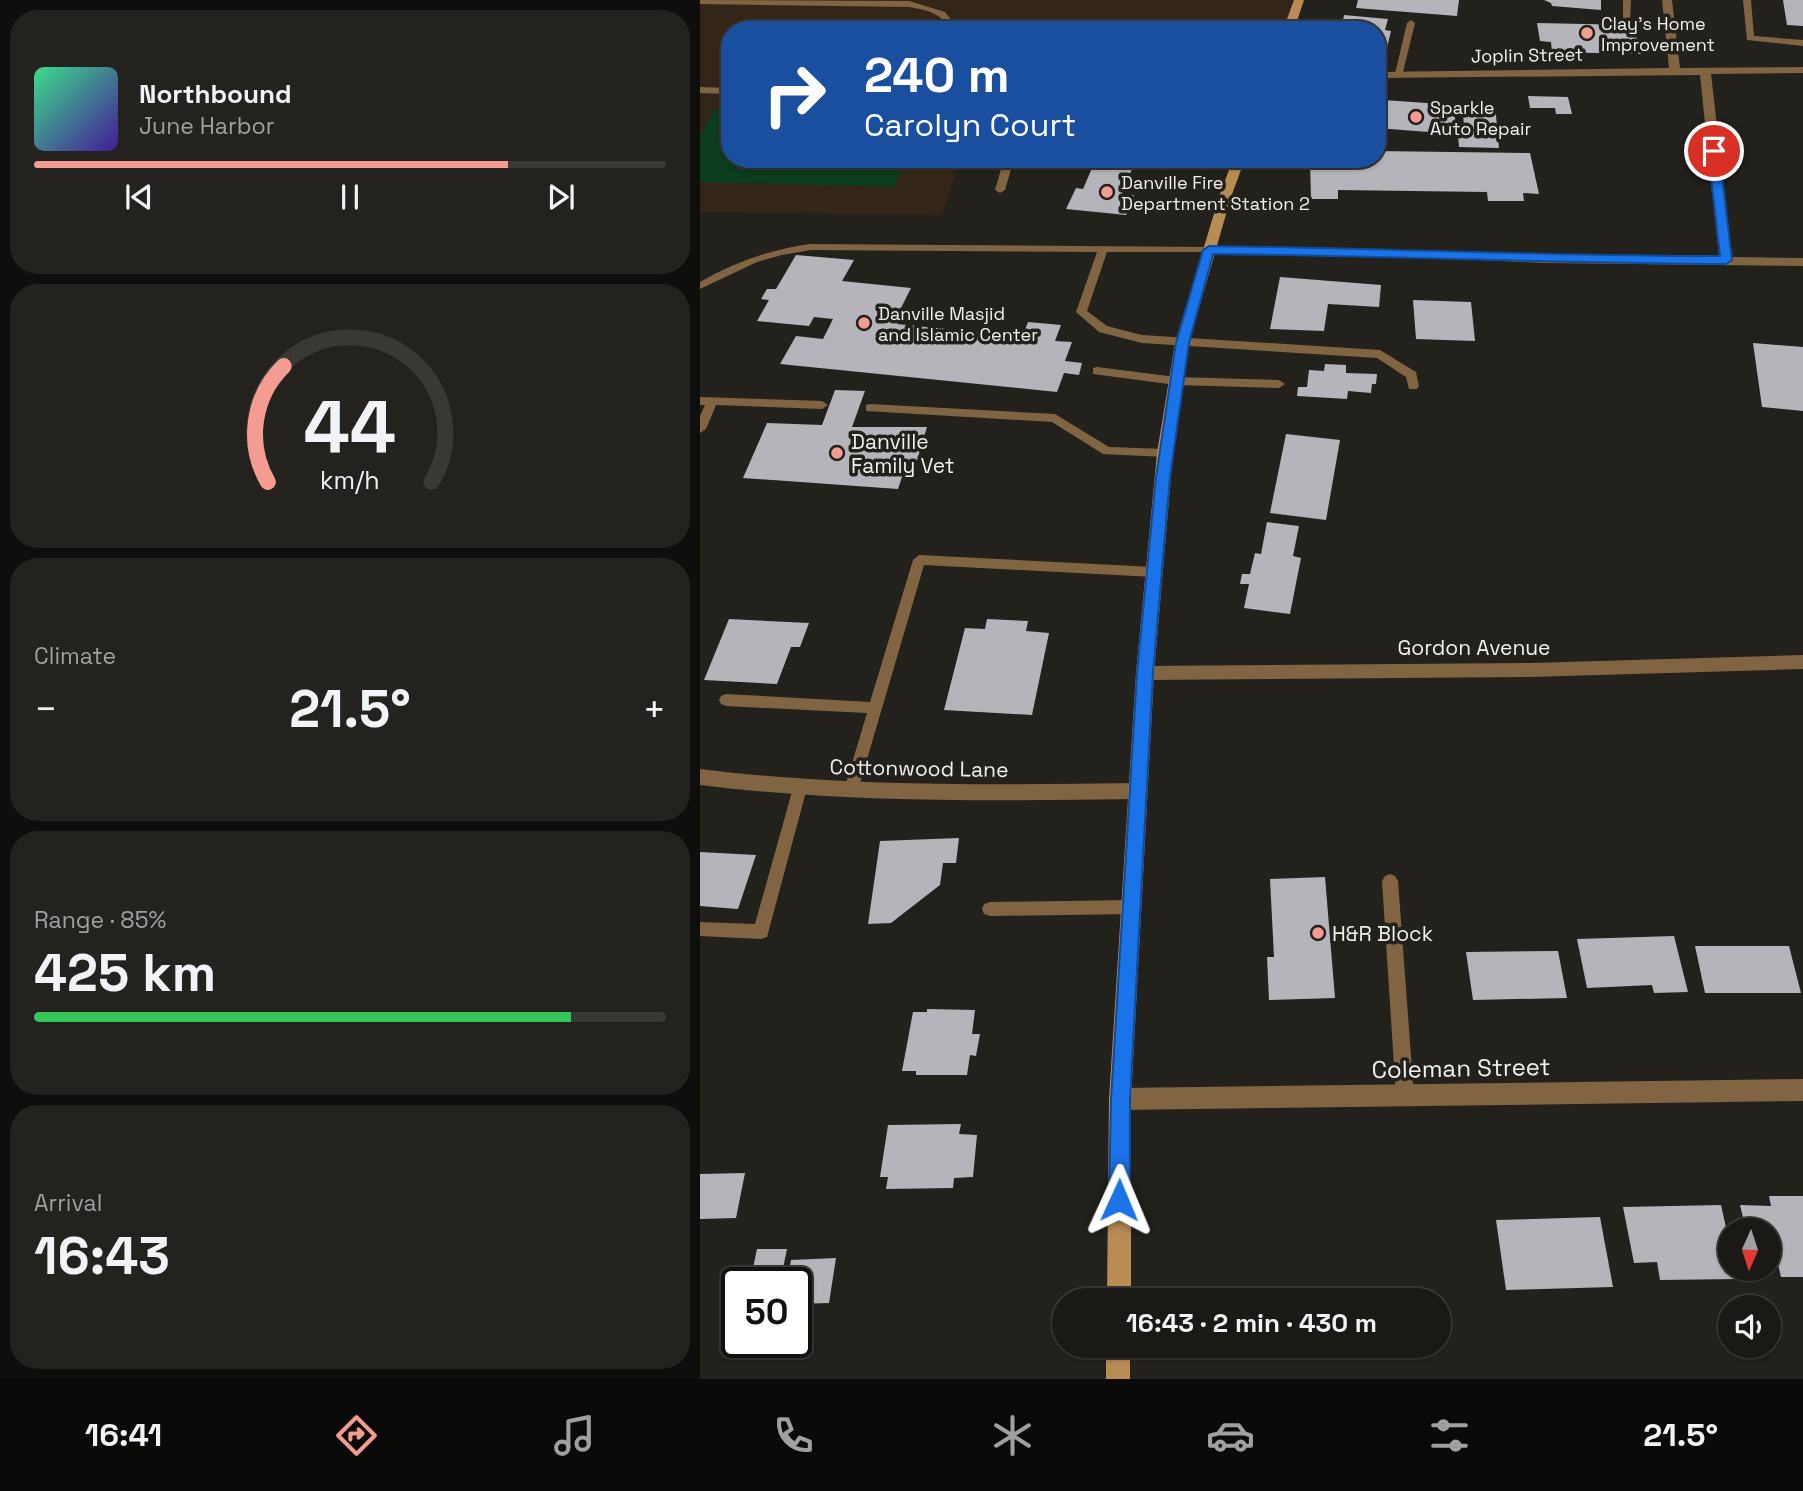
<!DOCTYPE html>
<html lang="en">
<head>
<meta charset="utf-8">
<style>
  body { margin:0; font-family:"Space Grotesk",sans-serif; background:#23221e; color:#f1f3f6; height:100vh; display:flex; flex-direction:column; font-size:26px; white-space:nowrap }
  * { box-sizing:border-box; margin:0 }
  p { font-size:23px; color:#9fa0a0 }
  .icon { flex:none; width:38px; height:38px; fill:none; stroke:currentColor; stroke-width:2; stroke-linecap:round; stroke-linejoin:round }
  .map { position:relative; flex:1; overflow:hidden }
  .panel { display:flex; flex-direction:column; gap:10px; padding:10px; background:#0e0e0c; width:700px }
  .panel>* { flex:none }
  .hud { position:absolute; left:21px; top:21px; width:665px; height:147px; border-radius:28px; box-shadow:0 2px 5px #0004,0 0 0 2px #383834; background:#1a4fa0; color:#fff; overflow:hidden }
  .needle { width:46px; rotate:183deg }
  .controls { position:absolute; left:1018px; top:1218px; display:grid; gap:14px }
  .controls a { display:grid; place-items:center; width:63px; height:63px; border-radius:50%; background:#1a1915; box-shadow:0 2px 5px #0004,0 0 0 2px #383834; font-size:35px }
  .speed { position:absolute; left:21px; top:1267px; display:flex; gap:14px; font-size:35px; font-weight:700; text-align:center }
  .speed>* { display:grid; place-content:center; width:91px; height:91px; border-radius:50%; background:#1a1915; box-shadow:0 2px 5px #0004,0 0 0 2px #383834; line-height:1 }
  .speed .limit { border:4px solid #111; border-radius:10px; background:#fff; color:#111 }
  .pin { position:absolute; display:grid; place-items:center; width:60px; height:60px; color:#fff; margin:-30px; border:4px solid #fff; border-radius:50%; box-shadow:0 2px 7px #0007 }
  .me { position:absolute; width:77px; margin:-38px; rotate:1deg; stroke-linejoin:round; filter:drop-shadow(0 0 5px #0008) }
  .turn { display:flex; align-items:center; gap:24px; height:147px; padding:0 28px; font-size:32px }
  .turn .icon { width:91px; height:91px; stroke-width:2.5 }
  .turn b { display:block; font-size:49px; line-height:60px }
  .big { font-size:52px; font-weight:800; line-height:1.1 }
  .panel .tile { flex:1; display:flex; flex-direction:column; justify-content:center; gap:10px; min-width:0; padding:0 24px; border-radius:28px; background:#23221e }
  .panel .dial { align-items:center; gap:0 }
  .dial svg { height:182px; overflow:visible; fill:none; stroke:#383834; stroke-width:7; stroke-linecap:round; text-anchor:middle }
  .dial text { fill:#f1f3f6; stroke:none }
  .song { display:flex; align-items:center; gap:21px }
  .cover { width:84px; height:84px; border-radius:10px; background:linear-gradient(135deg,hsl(150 70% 55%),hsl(260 70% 35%)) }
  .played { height:7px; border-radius:4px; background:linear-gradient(90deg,#f59c92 75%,#383834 75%) }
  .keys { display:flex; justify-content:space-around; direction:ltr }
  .heat { display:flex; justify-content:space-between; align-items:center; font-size:38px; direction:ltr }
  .charge { height:10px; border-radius:5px; background:linear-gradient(90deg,#34c759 85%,#383834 0) }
  .trip { position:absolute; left:352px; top:1288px; width:399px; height:70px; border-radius:35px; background:#1a1915; box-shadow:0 2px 5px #0004,0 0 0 2px #383834; font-weight:800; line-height:70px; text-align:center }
  .tab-bar { display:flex; height:112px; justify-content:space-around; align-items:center; background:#0a0a08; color:#9fa0a0 }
  .tab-bar .icon { width:49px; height:49px }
  .tab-bar .active { color:#f59c92 }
  .tab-bar b { font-size:32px; color:#f1f3f6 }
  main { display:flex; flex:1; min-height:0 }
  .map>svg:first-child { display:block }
  .education { fill:#332518 }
  .green { fill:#0c3d1f }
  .building { fill:#b5b4ba }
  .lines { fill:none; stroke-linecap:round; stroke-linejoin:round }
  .lane { fill:#816543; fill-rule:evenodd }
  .street { fill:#816543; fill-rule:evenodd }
  .secondary { fill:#b88c53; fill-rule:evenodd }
  .route { fill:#1a73e8; stroke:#114b97; stroke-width:2 }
  .poi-dot { fill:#f59c92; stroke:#22211c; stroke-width:2.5 }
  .labels { text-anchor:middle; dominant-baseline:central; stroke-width:7; stroke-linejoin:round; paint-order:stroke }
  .far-poi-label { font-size:18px; fill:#f1f0ed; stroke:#22211c; text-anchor:start }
  .far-street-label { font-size:18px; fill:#f1f0ed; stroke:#22211c }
  .poi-label { font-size:21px; fill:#f1f0ed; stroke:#22211c; text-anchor:start }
  .street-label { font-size:21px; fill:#f1f0ed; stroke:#22211c }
  .near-street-label { font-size:24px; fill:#f1f0ed; stroke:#22211c }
</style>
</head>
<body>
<main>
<section class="panel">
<div class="tile">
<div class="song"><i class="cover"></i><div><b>Northbound</b><p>June Harbor</p></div></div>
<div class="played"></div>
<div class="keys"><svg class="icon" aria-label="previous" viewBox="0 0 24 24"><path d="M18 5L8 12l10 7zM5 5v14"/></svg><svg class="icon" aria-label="pause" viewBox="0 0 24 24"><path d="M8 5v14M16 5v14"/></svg><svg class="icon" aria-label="next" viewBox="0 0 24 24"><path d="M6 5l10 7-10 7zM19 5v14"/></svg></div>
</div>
<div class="tile dial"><svg viewBox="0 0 100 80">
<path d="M14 69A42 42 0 1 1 86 69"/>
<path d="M14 69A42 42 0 0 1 21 18" stroke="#f59c92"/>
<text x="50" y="56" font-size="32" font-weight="700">44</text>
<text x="50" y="72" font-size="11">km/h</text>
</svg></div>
<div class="tile"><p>Climate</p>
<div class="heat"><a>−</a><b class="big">21.5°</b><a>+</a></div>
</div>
<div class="tile"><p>Range · 85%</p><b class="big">425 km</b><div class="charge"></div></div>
<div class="tile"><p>Arrival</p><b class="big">16:43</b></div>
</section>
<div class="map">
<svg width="1103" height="1379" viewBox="0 0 1103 1379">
  <rect width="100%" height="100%" fill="#22211c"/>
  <!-- education -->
  <polygon class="education" points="0,0 600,0 588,30 30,30 30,159 260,159 242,215 0,212"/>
  <!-- green -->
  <polygon class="green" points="14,110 30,110 30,159 204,159 194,187 0,182 0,136"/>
  <!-- building -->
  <g class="building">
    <polygon points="658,0 759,0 757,16 656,8"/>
    <polygon points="844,0 901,0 901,10 852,6 851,3"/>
    <polygon points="1083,0 1103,0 1103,26 1087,25"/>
    <polygon points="644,15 688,19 685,30 691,31 685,56 677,55 677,30 658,30 660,23 643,21"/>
    <polygon points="837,23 933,25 941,54 852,52 851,42 840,41"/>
    <polygon points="677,89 685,90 683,100 756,105 754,134 677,128"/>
    <polygon points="828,96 868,97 872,114 856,114 855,108 830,108"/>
    <polygon points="762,104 795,105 799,148 759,147 757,125 764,125"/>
    <polygon points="677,151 830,153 839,194 823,193 824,201 788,201 787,192 638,190 638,199 611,199 610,159 677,159"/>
    <polygon points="396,159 436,159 422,194 434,195 426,215 366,209 376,188 383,189"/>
    <polygon points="96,255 154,260 142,281 211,288 195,320 199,321 197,324 322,337 328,322 361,325 355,341 372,342 365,361 382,363 379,375 364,373 357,392 80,364 96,336 123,339 133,319 114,317 109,326 57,321 69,300 61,299 67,289 76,289"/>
    <polygon points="580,277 681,285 679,307 628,304 624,331 570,329"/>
    <polygon points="713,300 771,302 775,341 716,339"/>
    <polygon points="1053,343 1103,347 1103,411 1062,407"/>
    <polygon points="625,364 646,365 646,373 677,374 676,384 672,384 671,393 648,391 647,399 597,396 598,387 607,387 609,370 624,371"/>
    <polygon points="135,390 165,391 152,427 227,427 215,467 193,466 190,473 203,474 198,489 43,478 67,423 122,425"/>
    <polygon points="586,434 640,440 626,520 570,513"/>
    <polygon points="567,522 599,526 593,556 601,558 590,614 544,608 549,584 540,584 542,574 550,574 555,553 561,554"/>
    <polygon points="29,619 109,623 100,647 91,647 77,684 4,680"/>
    <polygon points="287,619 328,621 326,631 349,633 332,715 244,710 265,628 285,629"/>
    <polygon points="259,838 256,863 243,863 240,885 191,923 168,924 180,841"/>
    <polygon points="0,852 56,855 38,909 0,906"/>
    <polygon points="625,877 635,998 569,1000 567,957 574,957 570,879"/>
    <polygon points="974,936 988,992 954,993 952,985 887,988 877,939"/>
    <polygon points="995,946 1089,946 1101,993 1005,993"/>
    <polygon points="858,951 867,998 773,1000 766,952"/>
    <polygon points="227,1009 275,1010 272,1034 280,1034 276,1056 270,1055 267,1075 216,1075 216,1071 202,1071 213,1012 227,1012"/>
    <polygon points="261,1124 259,1134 277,1135 273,1177 254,1178 253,1188 186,1189 188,1177 180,1177 188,1125"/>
    <polygon points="45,1173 36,1218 0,1219 0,1174"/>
    <polygon points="1069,1196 1103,1196 1103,1277 1081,1277 1077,1260 1069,1260 1069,1230 1046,1230 1040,1205 1071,1206"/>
    <polygon points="1021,1205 1031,1250 1031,1269 1035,1269 1037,1279 960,1280 957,1262 934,1263 923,1207"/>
    <polygon points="900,1217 913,1287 806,1290 796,1220"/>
    <polygon points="57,1249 87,1249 80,1283 50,1283"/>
    <polygon points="136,1258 129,1303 96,1304 96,1283 87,1283 91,1260"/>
  </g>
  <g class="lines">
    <!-- lane -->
    <g class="lane">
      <path d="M0 0 209 1 245 12 259 30H251C241 13 227 10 209 7L0 4Z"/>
      <polygon points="923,0 931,0 930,20 923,18"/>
      <polygon points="1043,0 1051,0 1054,36 1103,40 1103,46 1047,40"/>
      <polygon points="711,20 715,23 702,76 694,78 707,23"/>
      <polygon points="0,87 30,88 30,94 0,93"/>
      <polygon points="304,159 314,159 305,190 300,193 295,190"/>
      <path d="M111 244 508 247 513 250 512 252H407L387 311 407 326 442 335 680 350 716 372 719 386 717 389H709L706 377 677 358 442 343 399 332 376 312 397 252 111 250 82 255 57 262 0 289V282C35 262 71 249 111 244Z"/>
      <polygon points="397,367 476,377 579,380 585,384 579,388 476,385 393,374 393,368"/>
      <polygon points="0,397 122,401 128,405 122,409 16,405 6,429 0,433 0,416 5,405 0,405"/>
      <polygon points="170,404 355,414 409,447 465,449 471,453 465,457 403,454 352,422 166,411 166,405"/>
      <polygon points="219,555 454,567 461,572 454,577 224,565 158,790 156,794 151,796 146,794 144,790 167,713 26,706 21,704 19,700 21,696 26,694 170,702 213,560"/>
      <polygon points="100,782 105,784 107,788 67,937 61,939 0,936 0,922 55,924 93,788 95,784"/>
      <polygon points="690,874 695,876 698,881 714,1096 711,1102 705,1105 699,1102 696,1096 682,881 685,876"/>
      <polygon points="431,900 437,902 439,907 437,912 431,914 290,916 284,914 282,909 284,904 290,902"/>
    </g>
    <!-- street -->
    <g class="street">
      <path d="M962 0H972L980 68 1103 67V73L1011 74 1032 257 1103 258V266L843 263 702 256 508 254 501 250 508 246C678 248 849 255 1019 257L1000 75 677 78V72L969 68Z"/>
      <polygon points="1103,655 1103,669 830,677 445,680 439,678 436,673 439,668 445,666 830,663"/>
      <path d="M0 769C146 787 291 785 438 783L445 785 447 791 445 797 438 799C291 801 146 803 0 785Z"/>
      <polygon points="1103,1079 1103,1101 420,1110 412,1107 409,1099 412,1091 420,1088"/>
    </g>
    <!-- secondary -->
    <g class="secondary">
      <polygon points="594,0 604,0 594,30 583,30"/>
      <polygon points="533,159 545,159 531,197 489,343 473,453 454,673 431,1099 431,1300 407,1300 409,1099 436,673 457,453 475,343 519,197"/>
      <rect x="406" y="1346" width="24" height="33"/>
    </g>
  </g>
  <!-- route -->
  <path class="route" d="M1014 148 1019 151 1032 260 1026 264C855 263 685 256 513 254L489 343 470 477 453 673 430 1100V1200L427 1207 419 1210 412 1207 409 1200 411 1100 437 673 456 477 476 343 503 250 509 246C679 248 849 256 1020 256L1008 151Z"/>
  <!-- markers -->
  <g class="poi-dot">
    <circle cx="887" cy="33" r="7"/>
    <circle cx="716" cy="117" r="7"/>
    <circle cx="407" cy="192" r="7"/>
    <circle cx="164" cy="323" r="7"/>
    <circle cx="137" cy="453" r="7"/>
    <circle cx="618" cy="933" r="7"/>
  </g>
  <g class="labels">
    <!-- far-poi labels -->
    <g class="far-poi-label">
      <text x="901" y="23">Clay’s Home<tspan x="901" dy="21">Improvement</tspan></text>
      <text x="730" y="107">Sparkle<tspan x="730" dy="21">Auto Repair</tspan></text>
      <text x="421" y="182">Danville Fire<tspan x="421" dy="21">Department Station 2</tspan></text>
      <text x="178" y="313">Danville Masjid<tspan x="178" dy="21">and Islamic Center</tspan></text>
    </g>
    <!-- far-street labels -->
    <g class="far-street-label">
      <text transform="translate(827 55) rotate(-1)">Joplin Street</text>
    </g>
    <!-- poi labels -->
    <g class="poi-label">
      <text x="151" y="441">Danville<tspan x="151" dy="24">Family Vet</tspan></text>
      <text x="632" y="933">H&amp;R Block</text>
    </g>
    <!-- street labels -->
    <g class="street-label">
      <text x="774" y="647">Gordon Avenue</text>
      <text transform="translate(219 768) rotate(1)">Cottonwood Lane</text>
    </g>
    <!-- near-street labels -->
    <g class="near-street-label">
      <text transform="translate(761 1068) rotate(-1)">Coleman Street</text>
    </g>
  </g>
</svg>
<div class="controls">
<a><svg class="needle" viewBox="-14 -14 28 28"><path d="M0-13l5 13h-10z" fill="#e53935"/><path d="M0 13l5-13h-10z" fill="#9fa0a0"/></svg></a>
<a><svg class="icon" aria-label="sound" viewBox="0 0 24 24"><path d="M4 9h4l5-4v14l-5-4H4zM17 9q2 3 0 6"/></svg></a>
</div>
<div class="speed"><div class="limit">50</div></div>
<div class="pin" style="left:1014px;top:151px;background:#d93025"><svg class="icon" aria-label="arrive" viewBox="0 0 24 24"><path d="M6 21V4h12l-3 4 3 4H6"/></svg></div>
<svg class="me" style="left:419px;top:1200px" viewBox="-20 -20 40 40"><path d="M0-17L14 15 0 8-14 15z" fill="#1a73e8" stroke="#fff" stroke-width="4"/></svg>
<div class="trip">16:43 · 2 min · 430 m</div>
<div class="hud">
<div class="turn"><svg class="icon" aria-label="right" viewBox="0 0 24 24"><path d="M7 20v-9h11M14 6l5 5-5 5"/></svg><div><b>240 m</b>Carolyn Court</div></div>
</div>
</div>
</main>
<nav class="tab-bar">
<b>16:41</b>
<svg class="icon active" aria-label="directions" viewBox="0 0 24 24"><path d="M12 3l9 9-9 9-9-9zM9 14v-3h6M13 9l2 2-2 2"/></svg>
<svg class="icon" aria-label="music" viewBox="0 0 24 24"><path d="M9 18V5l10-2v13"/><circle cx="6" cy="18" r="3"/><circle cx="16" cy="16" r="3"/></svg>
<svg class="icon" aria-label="phone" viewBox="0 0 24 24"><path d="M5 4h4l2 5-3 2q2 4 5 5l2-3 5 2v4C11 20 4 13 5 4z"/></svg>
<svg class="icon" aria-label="climate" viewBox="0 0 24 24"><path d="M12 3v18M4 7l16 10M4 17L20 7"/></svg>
<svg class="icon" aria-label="car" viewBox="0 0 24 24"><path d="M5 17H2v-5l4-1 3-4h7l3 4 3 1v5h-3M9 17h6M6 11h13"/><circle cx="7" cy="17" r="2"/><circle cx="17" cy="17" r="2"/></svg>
<svg class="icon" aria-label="filters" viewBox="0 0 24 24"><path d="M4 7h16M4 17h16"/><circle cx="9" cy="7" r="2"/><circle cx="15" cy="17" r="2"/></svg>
<b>21.5°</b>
</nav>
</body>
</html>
